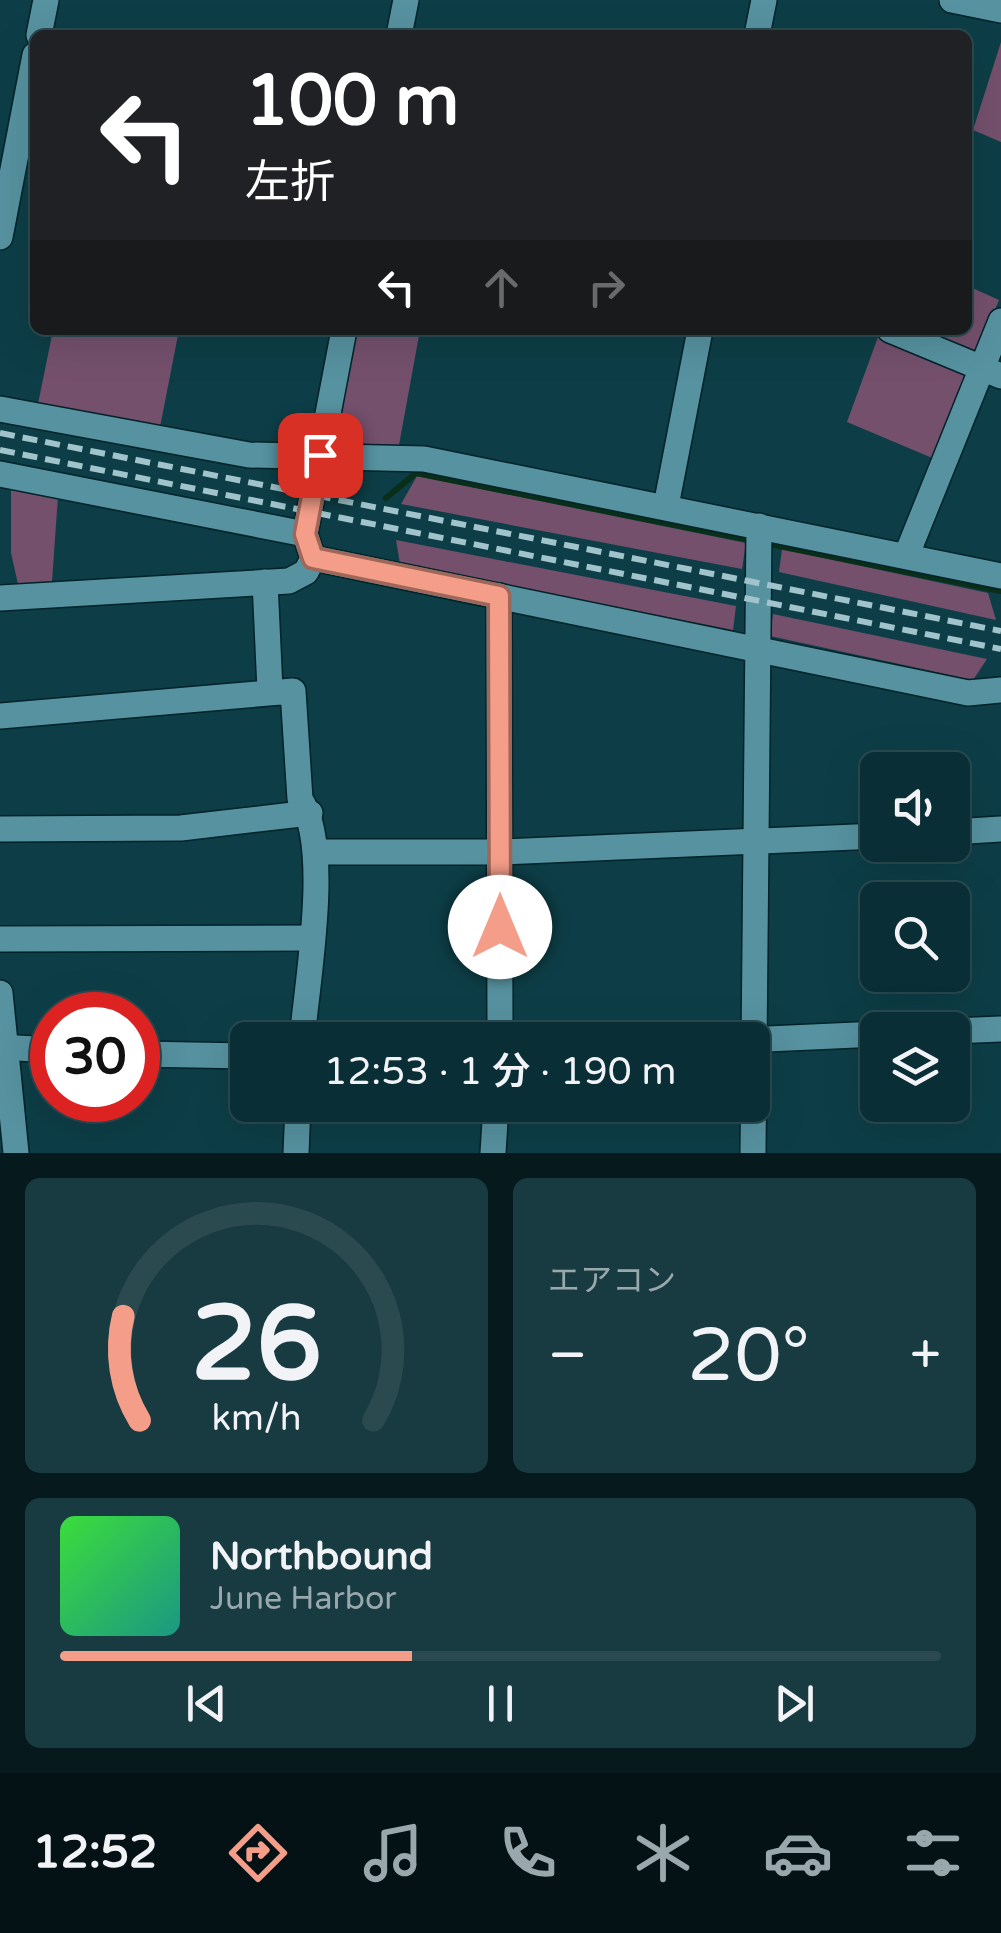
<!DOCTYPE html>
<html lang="ja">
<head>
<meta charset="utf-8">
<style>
  body { margin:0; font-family:"Varela Round","Noto Sans JP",sans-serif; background:#183a41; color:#f1f3f6; height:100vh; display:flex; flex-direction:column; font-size:38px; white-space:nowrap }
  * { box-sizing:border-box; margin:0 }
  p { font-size:32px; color:#99a8ad }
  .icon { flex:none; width:55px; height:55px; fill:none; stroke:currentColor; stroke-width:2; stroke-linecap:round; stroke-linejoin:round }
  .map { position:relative; height:1153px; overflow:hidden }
  .sheet { display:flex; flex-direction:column; gap:25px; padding:25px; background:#06191d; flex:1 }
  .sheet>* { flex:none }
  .banner { position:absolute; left:30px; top:30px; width:942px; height:305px; border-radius:15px; box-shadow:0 10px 40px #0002,0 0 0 2px #2a4a50; background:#202124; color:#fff; overflow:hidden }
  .fabs { position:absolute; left:860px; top:752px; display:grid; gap:20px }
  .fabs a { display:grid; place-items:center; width:110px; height:110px; border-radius:15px; background:#0a2e35; box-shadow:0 10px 40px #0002,0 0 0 2px #2a4a50; font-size:50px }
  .speed { position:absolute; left:30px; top:992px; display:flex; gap:20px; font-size:50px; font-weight:700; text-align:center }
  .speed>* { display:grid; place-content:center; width:130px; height:130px; border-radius:50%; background:#0a2e35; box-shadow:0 10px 40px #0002,0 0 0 2px #2a4a50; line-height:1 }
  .speed .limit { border:15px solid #d22; background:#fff; color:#111 }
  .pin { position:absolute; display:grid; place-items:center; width:85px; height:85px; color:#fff; margin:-42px; border-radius:20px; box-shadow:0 5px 15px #0006 }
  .me { position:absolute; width:110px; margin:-55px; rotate:0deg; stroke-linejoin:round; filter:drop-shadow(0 0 8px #0008) }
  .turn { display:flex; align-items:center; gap:35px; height:210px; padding:0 50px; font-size:45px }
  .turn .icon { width:130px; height:130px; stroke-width:2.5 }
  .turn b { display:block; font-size:70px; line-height:85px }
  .lanes { display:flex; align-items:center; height:95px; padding:0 50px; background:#0003; justify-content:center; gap:50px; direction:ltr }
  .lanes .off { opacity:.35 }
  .big { font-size:75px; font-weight:600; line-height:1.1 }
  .sheet .widget { flex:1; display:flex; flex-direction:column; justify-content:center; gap:15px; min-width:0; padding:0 35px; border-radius:15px; background:#183a41 }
  .sheet .dial { align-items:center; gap:0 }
  .dial svg { height:260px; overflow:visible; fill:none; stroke:#2a4a50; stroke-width:7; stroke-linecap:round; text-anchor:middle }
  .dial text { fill:#f1f3f6; stroke:none }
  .song { display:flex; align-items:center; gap:30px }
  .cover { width:120px; height:120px; border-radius:15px; background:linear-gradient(135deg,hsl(120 70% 55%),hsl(170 70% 35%)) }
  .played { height:10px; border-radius:5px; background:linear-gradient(90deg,#f49e8a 40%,#2a4a50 40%) }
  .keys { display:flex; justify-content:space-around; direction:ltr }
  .heat { display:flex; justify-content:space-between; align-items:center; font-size:55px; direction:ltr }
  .sheet .tiles { flex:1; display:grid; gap:25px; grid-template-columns:1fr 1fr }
  .widget:last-child { grid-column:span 2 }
  .trip { position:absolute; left:230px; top:1022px; width:540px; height:100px; border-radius:15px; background:#0a2e35; box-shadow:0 10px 40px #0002,0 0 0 2px #2a4a50; font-weight:600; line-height:100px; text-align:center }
  .menu { display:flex; height:160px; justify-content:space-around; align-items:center; background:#041215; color:#99a8ad }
  .menu .icon { width:70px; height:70px }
  .menu .current { color:#f49e8a }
  .menu b { font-size:45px; color:#f1f3f6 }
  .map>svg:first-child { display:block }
  .green { fill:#74506d }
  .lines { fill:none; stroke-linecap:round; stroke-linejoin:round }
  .stream { stroke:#092f19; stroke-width:6 }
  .minor-casing { stroke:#022329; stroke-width:28 }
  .minor { stroke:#5792a0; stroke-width:25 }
  .rail { stroke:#a1c4cc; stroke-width:6; stroke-dasharray:15 8; stroke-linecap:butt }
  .route-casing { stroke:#9f675a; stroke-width:25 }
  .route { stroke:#f49e8a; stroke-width:18 }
</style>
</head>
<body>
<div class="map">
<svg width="1001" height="1153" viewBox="0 0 1001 1153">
  <rect width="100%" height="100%" fill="#0d3e47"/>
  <!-- green -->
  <g class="green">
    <polygon points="1001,42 1001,142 973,130"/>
    <polygon points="968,286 999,300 978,351 966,355 911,330 968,330"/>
    <polygon points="53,330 179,330 160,427 38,404"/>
    <polygon points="352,330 420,330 399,445 341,443 333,430"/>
    <polygon points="878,337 962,369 967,383 937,460 847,422"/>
    <polygon points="417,476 746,543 742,569 401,504"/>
    <polygon points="11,486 58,496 52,582 18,584 11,553"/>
    <polygon points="396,540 736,606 733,630 400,564"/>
    <polygon points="782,549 988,593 996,620 779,572"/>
    <polygon points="773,614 987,659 973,680 770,636"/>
  </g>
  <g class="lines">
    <!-- stream -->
    <g class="stream">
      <polyline points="386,498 416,473 745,539"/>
      <polyline points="769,544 1001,591"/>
    </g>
    <!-- minor casing -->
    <g class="minor-casing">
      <g id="minor">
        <polyline points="952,0 1001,10"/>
        <polyline points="39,35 46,0"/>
        <polyline points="399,35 406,0"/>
        <polyline points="757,35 764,0"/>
        <polyline points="0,237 35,55"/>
        <polyline points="890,330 1001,376"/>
        <polyline points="0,409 249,455 424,459 1001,576"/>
        <polyline points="0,474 305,534"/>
        <polyline points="666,506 700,330"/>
        <polyline points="907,554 1001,321"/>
        <polyline points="313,558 968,693 1001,690"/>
        <polyline points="265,582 270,690"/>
        <polyline points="499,596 500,1040"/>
        <polyline points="0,598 289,581 306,572 313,558 305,534 344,330"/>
        <path d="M0 716 293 691 300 799C332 846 307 981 302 1040"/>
        <polyline points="0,829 181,828 310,813"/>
        <polyline points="952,832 1001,829"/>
        <polyline points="317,852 500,852 878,836"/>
        <polyline points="0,939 311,938"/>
        <polyline points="0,993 16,1153"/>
        <polyline points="952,1031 1001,1029"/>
        <polyline points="745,1040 878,1034"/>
        <polyline points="0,1047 52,1050"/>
        <polyline points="138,1054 248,1056"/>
        <polyline points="296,1153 298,1105"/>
        <polyline points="493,1153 496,1105"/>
        <polyline points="753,1153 759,526"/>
      </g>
    </g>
    <!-- minor -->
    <use href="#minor" class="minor"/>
    <!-- rail -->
    <g class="rail">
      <polyline points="0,433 1001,631"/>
      <polyline points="0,450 1001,649"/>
    </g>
  </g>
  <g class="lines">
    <!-- route casing -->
    <g class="route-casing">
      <polyline id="route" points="320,455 305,534 313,558 499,596 500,927"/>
    </g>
    <!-- route -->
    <use href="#route" class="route"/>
  </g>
</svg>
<div class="fabs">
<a><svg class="icon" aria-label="sound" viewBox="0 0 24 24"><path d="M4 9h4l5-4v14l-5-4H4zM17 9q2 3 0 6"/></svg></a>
<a><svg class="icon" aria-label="search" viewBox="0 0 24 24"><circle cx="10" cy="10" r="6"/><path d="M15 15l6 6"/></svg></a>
<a><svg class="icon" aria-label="layers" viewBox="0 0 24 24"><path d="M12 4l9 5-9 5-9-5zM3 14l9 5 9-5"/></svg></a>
</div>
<div class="speed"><div class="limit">30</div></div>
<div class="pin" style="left:320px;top:455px;background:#d93025"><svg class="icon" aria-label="arrive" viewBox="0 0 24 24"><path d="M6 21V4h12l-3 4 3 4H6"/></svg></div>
<svg class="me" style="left:500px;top:927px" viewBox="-20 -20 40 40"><circle r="19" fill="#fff"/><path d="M0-13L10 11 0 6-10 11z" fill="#f49e8a"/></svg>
<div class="trip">12:53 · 1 分 · 190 m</div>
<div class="banner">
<div class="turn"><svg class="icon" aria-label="left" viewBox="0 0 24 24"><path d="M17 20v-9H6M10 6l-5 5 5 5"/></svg><div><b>100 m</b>左折</div></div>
<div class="lanes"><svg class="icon" aria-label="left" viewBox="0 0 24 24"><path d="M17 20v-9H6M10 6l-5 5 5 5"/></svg><svg class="icon off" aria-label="ahead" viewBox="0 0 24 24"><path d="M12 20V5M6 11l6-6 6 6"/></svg><svg class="icon off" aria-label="right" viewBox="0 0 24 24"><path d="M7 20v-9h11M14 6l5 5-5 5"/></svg></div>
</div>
</div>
<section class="sheet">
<div class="tiles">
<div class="widget dial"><svg viewBox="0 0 100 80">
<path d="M14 69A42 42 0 1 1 86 69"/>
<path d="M14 69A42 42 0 0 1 9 37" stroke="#f49e8a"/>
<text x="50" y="56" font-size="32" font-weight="700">26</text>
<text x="50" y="72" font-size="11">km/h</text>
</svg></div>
<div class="widget"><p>エアコン</p>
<div class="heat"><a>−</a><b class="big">20°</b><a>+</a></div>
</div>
<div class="widget">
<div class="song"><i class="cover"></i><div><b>Northbound</b><p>June Harbor</p></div></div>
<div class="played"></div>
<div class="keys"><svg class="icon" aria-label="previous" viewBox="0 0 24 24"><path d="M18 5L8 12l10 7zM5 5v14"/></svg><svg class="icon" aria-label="pause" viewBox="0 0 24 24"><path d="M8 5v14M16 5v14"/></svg><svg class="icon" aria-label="next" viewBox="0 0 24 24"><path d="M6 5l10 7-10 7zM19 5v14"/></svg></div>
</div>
</div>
</section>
<nav class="menu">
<b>12:52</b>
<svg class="icon current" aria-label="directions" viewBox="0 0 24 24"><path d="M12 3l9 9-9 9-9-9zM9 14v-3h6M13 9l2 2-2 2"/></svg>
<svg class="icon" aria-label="music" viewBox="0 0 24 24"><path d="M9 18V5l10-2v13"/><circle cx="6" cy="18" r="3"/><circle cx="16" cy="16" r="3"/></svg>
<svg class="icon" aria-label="phone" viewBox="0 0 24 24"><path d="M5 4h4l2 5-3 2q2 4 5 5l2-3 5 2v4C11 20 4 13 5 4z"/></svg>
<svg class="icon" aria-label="climate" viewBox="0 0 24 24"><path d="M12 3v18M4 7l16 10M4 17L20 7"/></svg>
<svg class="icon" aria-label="car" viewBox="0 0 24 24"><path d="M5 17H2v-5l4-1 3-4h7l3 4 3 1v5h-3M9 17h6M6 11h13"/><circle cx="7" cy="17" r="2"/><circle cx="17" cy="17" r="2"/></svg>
<svg class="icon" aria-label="filters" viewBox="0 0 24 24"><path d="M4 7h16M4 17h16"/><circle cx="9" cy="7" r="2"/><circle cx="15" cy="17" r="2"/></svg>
</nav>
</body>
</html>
